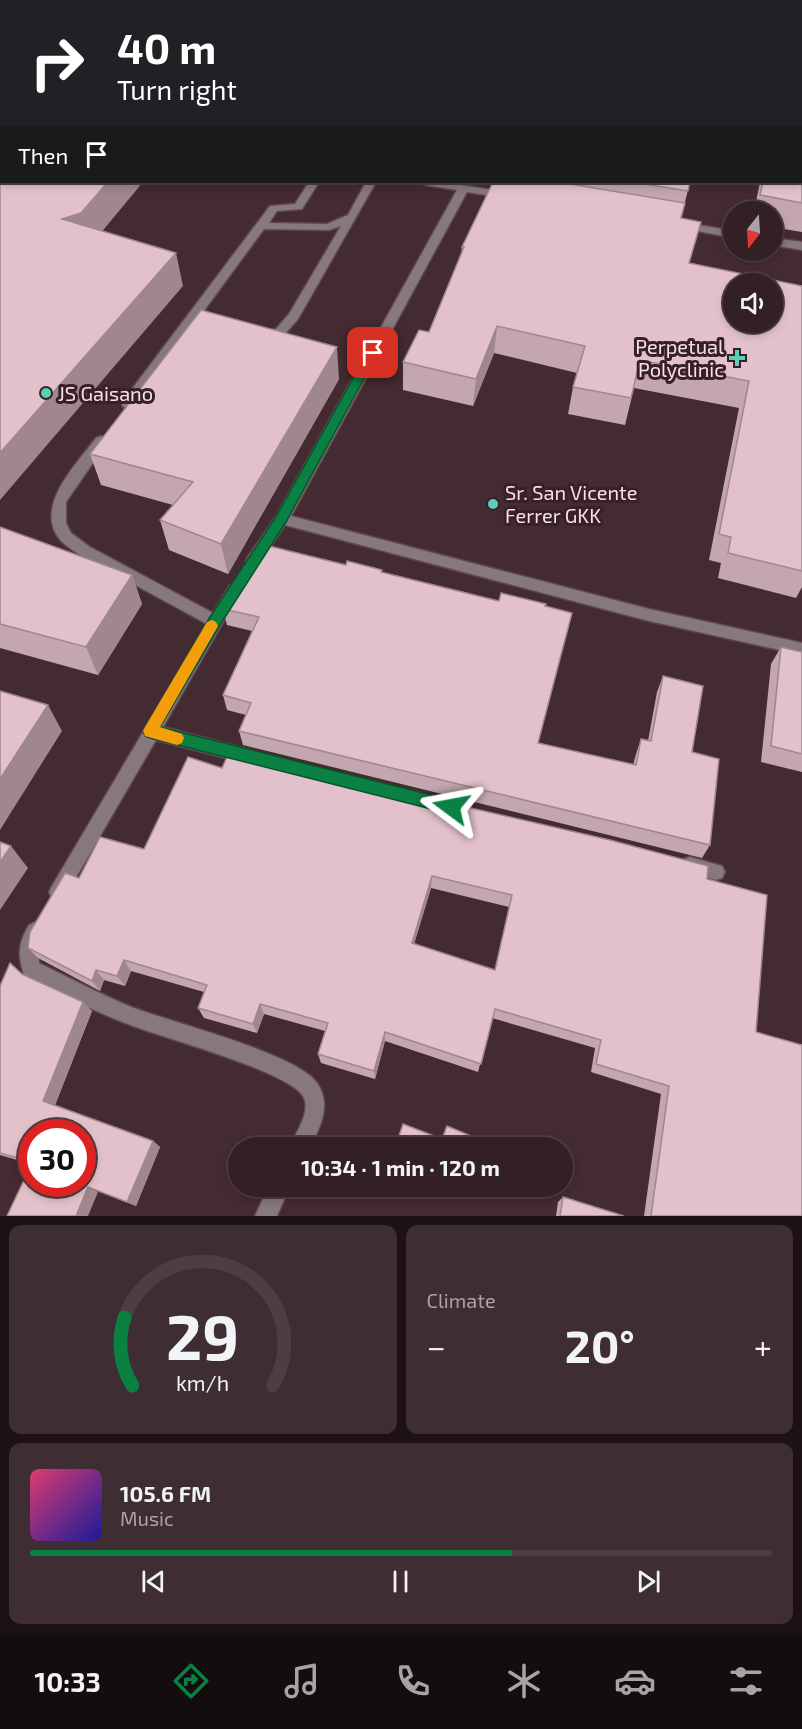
<!DOCTYPE html>
<html lang="en">
<head>
<meta charset="utf-8">
<style>
  body { margin:0; font-family:"Exo 2",sans-serif; background:#3e2d32; color:#f1f3f6; height:100vh; display:flex; flex-direction:column; font-size:22px; white-space:nowrap }
  * { box-sizing:border-box; margin:0 }
  p { font-size:20px; color:#a9a3a7 }
  .icon { flex:none; width:33px; height:33px; fill:none; stroke:currentColor; stroke-width:2; stroke-linecap:round; stroke-linejoin:round }
  .map { position:relative; height:1216px; overflow:hidden }
  .panel { display:flex; flex-direction:column; gap:9px; padding:9px; background:#1c1214; flex:1 }
  .panel>* { flex:none }
  .guide { position:absolute; left:0px; top:0px; width:802px; height:183px; box-shadow:0 3px 9px #0003,0 0 0 2px #4e3e42; background:#202124; color:#fff; overflow:hidden }
  .needle { width:39px; rotate:197deg }
  .buttons { position:absolute; left:723px; top:201px; display:grid; gap:12px }
  .buttons a { display:grid; place-items:center; width:60px; height:60px; border-radius:50%; background:#332025; box-shadow:0 3px 9px #0003,0 0 0 2px #4e3e42; font-size:30px }
  .speed { position:absolute; left:18px; top:1119px; display:flex; gap:12px; font-size:30px; font-weight:700; text-align:center }
  .speed>* { display:grid; place-content:center; width:78px; height:78px; border-radius:50%; background:#332025; box-shadow:0 3px 9px #0003,0 0 0 2px #4e3e42; line-height:1 }
  .speed .limit { border:9px solid #d22; background:#fff; color:#111 }
  .pin { position:absolute; display:grid; place-items:center; width:51px; height:51px; color:#fff; margin:-26px; border-radius:12px; box-shadow:0 3px 9px #0006 }
  .me { position:absolute; width:66px; margin:-33px; rotate:283deg; stroke-linejoin:round; filter:drop-shadow(0 0 4px #0008) }
  .turn { display:flex; align-items:center; gap:21px; height:126px; padding:0 18px; font-size:27px }
  .turn .icon { width:78px; height:78px; stroke-width:2.5 }
  .turn b { display:block; font-size:42px; line-height:51px }
  .then { display:flex; align-items:center; height:57px; padding:0 18px; background:#0003; gap:12px; font-size:22px }
  .big { font-size:45px; font-weight:700; line-height:1.1 }
  .panel .card { flex:1; display:flex; flex-direction:column; justify-content:center; gap:9px; min-width:0; padding:0 21px; border-radius:12px; background:#3e2d32 }
  .panel .dial { align-items:center; gap:0 }
  .dial svg { height:156px; overflow:visible; fill:none; stroke:#4e3e42; stroke-width:7; stroke-linecap:round; text-anchor:middle }
  .dial text { fill:#f1f3f6; stroke:none }
  .song { display:flex; align-items:center; gap:18px }
  .cover { width:72px; height:72px; border-radius:9px; background:linear-gradient(135deg,hsl(340 70% 55%),hsl(240 70% 35%)) }
  .played { height:6px; border-radius:3px; background:linear-gradient(90deg,#0b8043 65%,#4e3e42 65%) }
  .keys { display:flex; justify-content:space-around; direction:ltr }
  .heat { display:flex; justify-content:space-between; align-items:center; font-size:33px; direction:ltr }
  .panel .tiles { flex:1; display:grid; gap:9px; grid-template-columns:1fr 1fr }
  .card:last-child { grid-column:span 2 }
  .trip { position:absolute; left:228px; top:1137px; width:345px; height:60px; border-radius:30px; background:#332025; box-shadow:0 3px 9px #0003,0 0 0 2px #4e3e42; font-weight:700; line-height:60px; text-align:center }
  .tabs { display:flex; height:96px; justify-content:space-around; align-items:center; background:#140d0f; color:#a9a3a7 }
  .tabs .icon { width:42px; height:42px }
  .tabs .selected { color:#0b8043 }
  .tabs b { font-size:27px; color:#f1f3f6 }
  .map>svg:first-child { display:block }
  .lines { fill:none; stroke-linecap:round; stroke-linejoin:round }
  .minor-casing { stroke:#60474e; stroke-width:3 }
  .minor { fill:#86787c; fill-rule:evenodd }
  .wall { fill:#c3a6ae; fill-rule:evenodd }
  .shaded-wall { fill:#9f878d }
  .building { fill:#e3c1ca; stroke:#9f878d; stroke-width:1.5; fill-rule:evenodd }
  .route { fill:#0b8043; stroke:#07532c; stroke-width:1.5 }
  .slow { fill:#f59e0b }
  .poi-dot { fill:#5cceba; stroke:#392028; stroke-width:2 }
  .labels { text-anchor:middle; dominant-baseline:central; stroke-width:6; stroke-linejoin:round; paint-order:stroke }
  .poi-label { font-size:20px; fill:#f3e1e5; stroke:#392028; text-anchor:start }
</style>
</head>
<body>
<div class="map">
<svg width="802" height="1216" viewBox="0 0 802 1216">
  <rect width="100%" height="100%" fill="#442a31"/>
  <g class="lines">
    <!-- minor casing -->
    <g class="minor-casing">
      <g id="minor">
        <rect x="0" y="106" width="2" height="6"/>
        <polygon points="309,182 319,182 302,209 277,211 269,223 327,224 348,215 366,182 376,182 298,319 284,335 261,340 255,336 257,333 276,329 289,314 341,226 329,230 264,229 133,407 123,407 122,404 123,401 270,206 295,204"/>
        <polygon points="420,182 442,182 506,192 511,195 506,198 467,192 291,516 649,609 802,643 802,655 649,621 285,525 258,565 248,565 246,561 248,557 277,515 457,190 425,185"/>
        <polygon points="680,222 734,231 734,238 676,227 676,223"/>
        <polygon points="772,238 802,242 802,250 772,245"/>
        <path d="M101 436 108 441 66 502V523L71 533 90 547 213 613 230 585H240L242 589 163 727 250 750 256 752 258 757 256 762 250 764 156 740 64 898 58 901 52 898 49 892 52 886 207 624 80 555C74 551 66 546 61 541 32 507 77 464 96 438Z"/>
        <polygon points="690,857 722,866 725,872 722,878 716,880 684,871 681,865 684,859"/>
        <path d="M35 922 41 925 44 931 38 946 39 963C70 978 101 995 134 1008 171 1022 298 1054 317 1083 332 1105 320 1127 310 1148H289C295 1134 312 1111 303 1096 286 1070 159 1037 125 1023 91 1010 59 992 25 977 17 957 18 943 29 925Z"/>
        <polygon points="269,1186 290,1186 277,1216 255,1216"/>
      </g>
    </g>
    <!-- minor -->
    <use href="#minor" class="minor"/>
  </g>
  <!-- wall -->
  <g class="wall">
    <polygon points="796,0 802,0 802,232 772,227 772,212 754,212 760,182 801,182 801,2 796,2"/>
    <polygon points="2,4 2,79 0,78 0,5"/>
    <polygon points="493,182 690,182 681,218 690,263 802,286 802,587 796,598 718,578 721,563 709,560 739,408 634,388 625,425 568,414 573,387 577,373 494,353 473,406 403,390 403,362 429,332 461,255 462,247"/>
    <polygon points="339,379 228,574 169,550 160,520 173,505 101,485 90,454"/>
    <polygon points="0,528 132,575 142,604 98,675 0,648"/>
    <polygon points="346,565 382,572 499,601 545,606 539,743 633,765 636,754 641,739 648,741 657,692 663,676 692,752 710,845 702,858 243,745 239,731 246,715 227,710 223,695 252,631 227,625 223,609"/>
    <polygon points="781,647 802,652 802,772 761,762 771,664"/>
    <path d="M222 768 707 879 756 1032 802 1216H644L661 1094 591 1072 595 1048 492 1018 478 1072 385 1041 375 1079 321 1063 318 1054 325 1031 264 1014 257 1033 204 1018 198 1008 204 992 131 971 125 986 104 980 100 991 38 958 28 948 79 878 144 849ZM431 888 509 907 495 970 414 944Z"/>
    <polygon points="22,974 92,1011 55,1105 153,1141 160,1147 136,1206 31,1164 0,1155 0,986"/>
    <polygon points="453,1186 470,1186 468,1193"/>
    <polygon points="563,1197 624,1216 556,1216 558,1202"/>
  </g>
  <!-- shaded-wall -->
  <g class="shaded-wall">
    <polygon points="229,0 277,0 275,2 227,2"/>
    <polygon points="108,182 143,182 90,246 62,219"/>
    <polygon points="176,253 183,286 0,500 0,453"/>
    <polygon points="497,326 494,353 473,406 476,379"/>
    <polygon points="337,347 339,379 228,574 221,544"/>
    <polygon points="132,575 142,604 98,675 86,647"/>
    <polygon points="48,705 62,731 0,830 0,779"/>
    <polygon points="11,846 28,868 0,910 0,862"/>
    <polygon points="432,876 431,888 411,954 412,943"/>
    <polygon points="124,960 131,971 125,986 117,976"/>
    <polygon points="96,970 104,980 100,991 92,981"/>
    <polygon points="83,1002 92,1011 54,1108 43,1101"/>
    <polygon points="260,1004 264,1014 257,1033 253,1024"/>
    <polygon points="385,1032 385,1041 375,1079 374,1071"/>
    <polygon points="153,1141 160,1147 136,1206 127,1202"/>
    <polygon points="88,1187 98,1192 88,1216 76,1216"/>
  </g>
  <!-- building -->
  <g class="building">
    <polygon points="15,0 229,0 227,2 10,2"/>
    <polygon points="279,0 733,0 733,2 278,2"/>
    <polygon points="799,0 802,0 802,203 760,195 763,182 801,182 801,2 798,2"/>
    <polygon points="2,4 2,48 0,48 0,5"/>
    <polygon points="2,124 2,182 108,182 81,213 62,219 176,253 0,453 0,125"/>
    <path d="M493 182H558L685 203 681 218 701 222 689 263 802 286V571L728 553 731 537 719 534 749 381 640 360 631 398 573 387 585 346 497 326 476 379 403 362 419 330 429 332 464 247H462ZM734 284H772V322H734Z"/>
    <polygon points="632,182 690,182 688,191"/>
    <polygon points="201,310 337,347 221,544 160,520 193,482 90,454"/>
    <polygon points="0,527 132,575 86,647 0,624"/>
    <polygon points="261,544 346,565 347,561 382,570 381,572 499,601 501,593 546,604 545,606 572,613 538,743 636,765 641,739 651,741 663,676 703,686 692,752 719,759 710,845 239,731 251,703 223,695 259,617 223,609 233,587"/>
    <polygon points="781,647 802,652 802,754 771,746"/>
    <polygon points="0,691 48,705 0,779"/>
    <path d="M231 748 384 788 610 840 708 866 707 879 767 895 756 1032 802 1045V1216H651L669 1086 596 1064 601 1040 495 1009 481 1064 385 1032 374 1071 318 1054 328 1023 260 1004 253 1024 198 1008 207 985 124 960 117 976 96 970 92 981 28 948 30 932 65 873 79 878 100 837 144 849 188 757 222 768ZM432 876 512 895 495 970 412 943Z"/>
    <polygon points="0,842 11,846 0,862"/>
    <polygon points="10,963 22,974 83,1002 43,1101 153,1141 127,1202 88,1187 76,1216 7,1216 32,1163 32,1184 82,1184 82,1132 32,1132 32,1162 0,1153 0,986"/>
    <polygon points="403,1124 442,1139 447,1126 483,1141 481,1148 395,1148"/>
    <polygon points="461,1186 470,1186 469,1190"/>
    <polygon points="563,1197 624,1216 560,1216"/>
  </g>
  <!-- route -->
  <polygon class="route" points="373,349 378,353 286,522 220,625 160,727 451,800 457,802 459,807 457,812 451,814 150,738 145,736 143,731 210,617 277,515 367,353"/>
  <!-- slow -->
  <polygon class="slow" points="212,620 216,622 218,626 160,727 182,734 184,738 182,743 177,745 145,736 143,731 145,727 207,622"/>
  <!-- markers -->
  <g class="poi-dot">
    <path d="M734 349h6v6h6v6h-6v6h-6v-6h-6v-6h6z"/>
    <circle cx="46" cy="393" r="6"/>
    <circle cx="493" cy="504" r="6"/>
  </g>
  <g class="labels">
    <!-- poi labels -->
    <g class="poi-label">
      <text x="724" y="346" text-anchor="end">Perpetual<tspan x="724" dy="23">Polyclinic</tspan></text>
      <text x="58" y="393">JS Gaisano</text>
      <text x="505" y="492">Sr. San Vicente<tspan x="505" dy="23">Ferrer GKK</tspan></text>
    </g>
  </g>
</svg>
<div class="buttons">
<a><svg class="needle" viewBox="-14 -14 28 28"><path d="M0-13l5 13h-10z" fill="#e53935"/><path d="M0 13l5-13h-10z" fill="#a9a3a7"/></svg></a>
<a><svg class="icon" aria-label="sound" viewBox="0 0 24 24"><path d="M4 9h4l5-4v14l-5-4H4zM17 9q2 3 0 6"/></svg></a>
</div>
<div class="speed"><div class="limit">30</div></div>
<div class="pin" style="left:373px;top:353px;background:#d93025"><svg class="icon" aria-label="arrive" viewBox="0 0 24 24"><path d="M6 21V4h12l-3 4 3 4H6"/></svg></div>
<svg class="me" style="left:451px;top:807px" viewBox="-20 -20 40 40"><path d="M0-17L14 15 0 8-14 15z" fill="#0b8043" stroke="#fff" stroke-width="4"/></svg>
<div class="trip">10:34 · 1 min · 120 m</div>
<div class="guide">
<div class="turn"><svg class="icon" aria-label="right" viewBox="0 0 24 24"><path d="M7 20v-9h11M14 6l5 5-5 5"/></svg><div><b>40 m</b>Turn right</div></div>
<div class="then">Then<svg class="icon" aria-label="arrive" viewBox="0 0 24 24"><path d="M6 21V4h12l-3 4 3 4H6"/></svg></div>
</div>
</div>
<section class="panel">
<div class="tiles">
<div class="card dial"><svg viewBox="0 0 100 80">
<path d="M14 69A42 42 0 1 1 86 69"/>
<path d="M14 69A42 42 0 0 1 10 34" stroke="#0b8043"/>
<text x="50" y="56" font-size="32" font-weight="700">29</text>
<text x="50" y="72" font-size="11">km/h</text>
</svg></div>
<div class="card"><p>Climate</p>
<div class="heat"><a>−</a><b class="big">20°</b><a>+</a></div>
</div>
<div class="card">
<div class="song"><i class="cover"></i><div><b>105.6 FM</b><p>Music</p></div></div>
<div class="played"></div>
<div class="keys"><svg class="icon" aria-label="previous" viewBox="0 0 24 24"><path d="M18 5L8 12l10 7zM5 5v14"/></svg><svg class="icon" aria-label="pause" viewBox="0 0 24 24"><path d="M8 5v14M16 5v14"/></svg><svg class="icon" aria-label="next" viewBox="0 0 24 24"><path d="M6 5l10 7-10 7zM19 5v14"/></svg></div>
</div>
</div>
</section>
<nav class="tabs">
<b>10:33</b>
<svg class="icon selected" aria-label="directions" viewBox="0 0 24 24"><path d="M12 3l9 9-9 9-9-9zM9 14v-3h6M13 9l2 2-2 2"/></svg>
<svg class="icon" aria-label="music" viewBox="0 0 24 24"><path d="M9 18V5l10-2v13"/><circle cx="6" cy="18" r="3"/><circle cx="16" cy="16" r="3"/></svg>
<svg class="icon" aria-label="phone" viewBox="0 0 24 24"><path d="M5 4h4l2 5-3 2q2 4 5 5l2-3 5 2v4C11 20 4 13 5 4z"/></svg>
<svg class="icon" aria-label="climate" viewBox="0 0 24 24"><path d="M12 3v18M4 7l16 10M4 17L20 7"/></svg>
<svg class="icon" aria-label="car" viewBox="0 0 24 24"><path d="M5 17H2v-5l4-1 3-4h7l3 4 3 1v5h-3M9 17h6M6 11h13"/><circle cx="7" cy="17" r="2"/><circle cx="17" cy="17" r="2"/></svg>
<svg class="icon" aria-label="filters" viewBox="0 0 24 24"><path d="M4 7h16M4 17h16"/><circle cx="9" cy="7" r="2"/><circle cx="15" cy="17" r="2"/></svg>
</nav>
</body>
</html>
